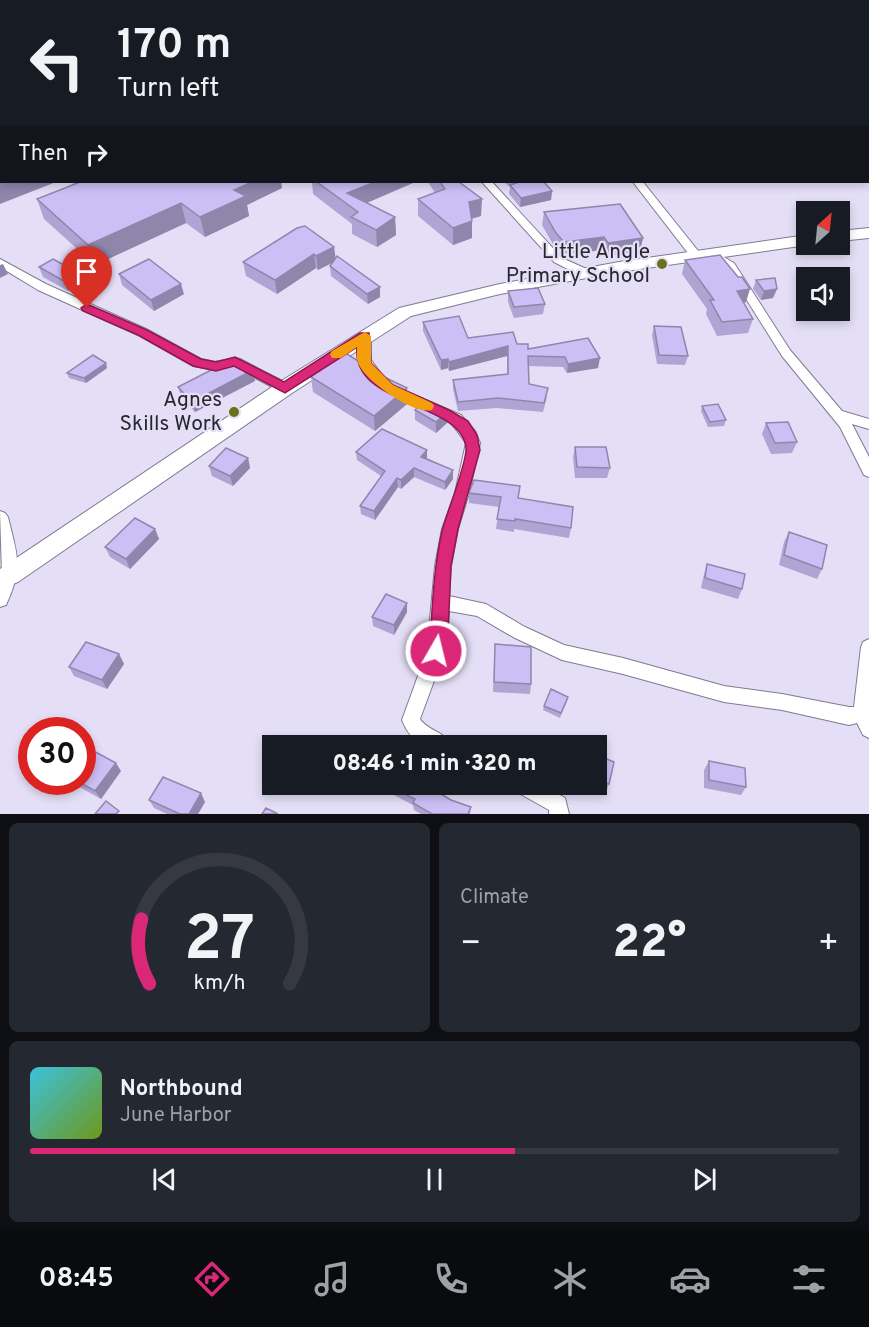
<!DOCTYPE html>
<html lang="en">
<head>
<meta charset="utf-8">
<style>
  body { margin:0; font-family:Overpass,sans-serif; background:#242831; color:#f1f3f6; height:100vh; display:flex; flex-direction:column; font-size:22px; white-space:nowrap }
  * { box-sizing:border-box; margin:0 }
  p { font-size:20px; color:#9ea1a6 }
  .icon { flex:none; width:33px; height:33px; fill:none; stroke:currentColor; stroke-width:2; stroke-linecap:round; stroke-linejoin:round }
  .map { position:relative; height:814px; overflow:hidden }
  .drawer { display:flex; flex-direction:column; gap:9px; padding:9px; background:#0d0f14; flex:1 }
  .drawer>* { flex:none }
  .banner { position:absolute; left:0px; top:0px; width:870px; height:183px; box-shadow:0 3px 9px #0003; background:#171b24; color:#f1f3f6; overflow:hidden }
  .needle { width:39px; rotate:27deg }
  .controls { position:absolute; left:796px; top:201px; display:grid; gap:12px }
  .controls a { display:grid; place-items:center; width:54px; height:54px; border-radius:0px; background:#171b24; box-shadow:0 3px 9px #0003; font-size:30px }
  .speed { position:absolute; left:18px; top:717px; display:flex; gap:12px; font-size:30px; font-weight:700; text-align:center }
  .speed>* { display:grid; place-content:center; width:78px; height:78px; border-radius:50%; background:#171b24; box-shadow:0 3px 9px #0003; line-height:1 }
  .speed .limit { border:9px solid #d22; background:#fff; color:#111 }
  .pin { position:absolute; display:grid; place-items:center; width:51px; height:51px; color:#fff; margin:-62px -26px; border-radius:50% 50% 50% 0; rotate:-45deg; box-shadow:0 0 6px #0007 }
  .pin .icon { rotate:45deg }
  .me { position:absolute; width:66px; margin:-33px; rotate:8deg; stroke-linejoin:round; filter:drop-shadow(0 0 4px #0008) }
  .turn { display:flex; align-items:center; gap:21px; height:126px; padding:0 18px; font-size:27px }
  .turn .icon { width:78px; height:78px; stroke-width:2.5 }
  .turn b { display:block; font-size:42px; line-height:51px }
  .then { display:flex; align-items:center; height:57px; padding:0 18px; background:#0003; gap:12px; font-size:22px }
  .big { font-size:45px; font-weight:800; line-height:1.1 }
  .drawer .tile { flex:1; display:flex; flex-direction:column; justify-content:center; gap:9px; min-width:0; padding:0 21px; border-radius:9px; background:#242831 }
  .drawer .dial { align-items:center; gap:0 }
  .dial svg { height:156px; overflow:visible; fill:none; stroke:#363941; stroke-width:7; stroke-linecap:round; text-anchor:middle }
  .dial text { fill:#f1f3f6; stroke:none }
  .song { display:flex; align-items:center; gap:18px }
  .cover { width:72px; height:72px; border-radius:9px; background:linear-gradient(135deg,hsl(190 70% 55%),hsl(80 70% 35%)) }
  .played { height:6px; border-radius:3px; background:linear-gradient(90deg,#db2777 60%,#363941 60%) }
  .keys { display:flex; justify-content:space-around; direction:ltr }
  .heat { display:flex; justify-content:space-between; align-items:center; font-size:33px; direction:ltr }
  .drawer .tiles { flex:1; display:grid; gap:9px; grid-template-columns:1fr 1fr }
  .tile:last-child { grid-column:span 2 }
  .trip { position:absolute; left:262px; top:735px; width:345px; height:60px; border-radius:0px; background:#171b24; box-shadow:0 3px 9px #0003; font-weight:800; line-height:60px; text-align:center }
  .tabs { display:flex; height:96px; justify-content:space-around; align-items:center; background:#090b0e; color:#9ea1a6 }
  .tabs .icon { width:42px; height:42px }
  .tabs .active { color:#db2777 }
  .tabs b { font-size:27px; color:#f1f3f6 }
  .map>svg:first-child { display:block }
  .lines { fill:none; stroke-linecap:round; stroke-linejoin:round }
  .street-casing { stroke:#7f7a90; stroke-width:2 }
  .secondary-casing { stroke:#7f7a90; stroke-width:2 }
  .street { fill:#fff; fill-rule:evenodd }
  .secondary { fill:#fff; fill-rule:evenodd }
  .wall { fill:#afa4d4 }
  .shaded-wall { fill:#8f86ac }
  .building { fill:#ccbff6; stroke:#8f86ac; stroke-width:1.5 }
  .route { fill:#db2777; stroke:#8e194d; stroke-width:1.5 }
  .slow { fill:#f59e0b }
  .poi-dot { fill:#69721b; stroke:#e4dff7; stroke-width:2 }
  .labels { text-anchor:middle; dominant-baseline:central; stroke-width:4.5; stroke-linejoin:round; paint-order:stroke }
  .poi-label { font-size:21px; fill:#28262f; stroke:#e4dff7; text-anchor:end }
</style>
</head>
<body>
<div class="map">
<svg width="869" height="814" viewBox="0 0 869 814">
  <rect width="100%" height="100%" fill="#e4dff7"/>
  <g class="lines">
    <!-- street casing -->
    <g class="street-casing">
      <g id="street">
        <polygon points="192,0 200,0 201,2 193,2"/>
        <polygon points="566,0 574,0 565,2"/>
        <polygon points="482,182 492,182 562,258 591,271 593,274 591,277 583,277 554,262"/>
        <polygon points="633,182 643,182 699,252 722,256 734,263 790,350 842,411 869,419 869,429 852,424 869,457 869,477 864,475 840,427 782,356 726,267 715,261 691,257"/>
        <polygon points="0,259 46,284 146,329 201,359 216,362 235,358 240,359 290,385 292,388 290,391 280,391 234,367 216,370 193,366 138,335 38,290 0,267"/>
        <polygon points="365,332 371,336 371,360 385,379 383,382 373,382 358,360 359,336"/>
        <path d="M393 386 461 415 475 431 480 443 469 493 458 529 451 566 449 596 486 604 525 627 564 645 623 658 724 686 782 694 849 707H854L861 647 863 642 869 639V738L863 735 857 723 849 725 782 710 724 702 623 674 562 660 513 637 477 616 449 611 445 651 420 719C428 731 446 732 452 746 426 746 413 747 402 720L427 651 435 566 442 529 455 493 466 443 451 423 388 394 386 391 388 388Z"/>
        <path d="M0 511 5 513 8 517C17 555 24 567 6 605L0 607V580L2 575Z"/>
        <polygon points="513,784 541,784 565,798 569,814 549,814 549,810 515,791"/>
      </g>
    </g>
    <!-- secondary casing -->
    <g class="secondary-casing">
      <g id="secondary">
        <polygon points="869,228 869,238 840,241 840,231"/>
        <polygon points="807,235 807,245 619,272 500,294 411,316 292,393 18,582 0,589 0,569 278,383 399,308 500,284 619,262"/>
      </g>
    </g>
    <!-- street -->
    <use href="#street" class="street"/>
    <!-- secondary -->
    <use href="#secondary" class="secondary"/>
  </g>
  <!-- wall -->
  <g class="wall">
    <polygon points="71,182 281,182 282,188 247,205 249,216 205,237 186,223 95,265 44,219 37,199 74,184"/>
    <polygon points="312,182 415,182 366,203 395,217 396,235 377,247 352,234 352,224 313,194"/>
    <polygon points="428,182 459,182 481,216 472,219 472,238 453,245 418,216 418,199 435,193"/>
    <polygon points="504,182 544,182 552,191 551,200 520,207 509,194 510,187"/>
    <polygon points="544,212 643,238 640,251 606,256 602,250 563,255 554,246 542,225"/>
    <polygon points="334,247 335,259 380,287 380,297 368,304 331,276 330,266 333,262 318,270 316,268 277,294 246,276 243,262"/>
    <polygon points="685,260 746,302 744,303 753,319 748,333 717,336 706,314 707,309 682,274"/>
    <polygon points="39,267 77,272 81,283 68,291 43,277"/>
    <polygon points="119,274 184,294 154,311 122,285"/>
    <polygon points="756,280 773,298 761,300 753,289"/>
    <polygon points="508,291 545,304 543,314 514,318 508,302"/>
    <polygon points="423,322 468,338 517,344 528,349 588,338 598,368 567,373 563,367 528,366 529,384 547,397 543,412 497,408 458,411 453,389 453,380 507,375 507,356 449,371 448,368 441,370 423,331"/>
    <polygon points="654,326 688,356 685,365 657,364 652,335"/>
    <polygon points="217,361 253,370 255,381 195,412 181,397 178,387 219,366"/>
    <polygon points="107,368 86,383 69,378 67,373"/>
    <polygon points="311,377 407,404 375,431 313,392"/>
    <polygon points="702,406 726,420 724,426 708,427 701,411"/>
    <polygon points="415,410 447,412 447,423 436,433 415,420"/>
    <polygon points="766,423 797,442 792,453 771,454 762,434"/>
    <polygon points="575,447 610,468 607,478 575,478 573,457"/>
    <polygon points="356,452 427,458 453,470 453,479 445,490 414,477 401,489 398,487 375,520 361,514 360,506 381,476 357,460"/>
    <polygon points="248,458 250,468 233,486 212,476 209,466"/>
    <polygon points="469,493 519,498 571,528 569,538 514,529 514,532 496,529 499,507 469,503"/>
    <polygon points="155,529 159,539 130,569 110,557 105,547"/>
    <polygon points="789,532 822,569 817,579 779,565 784,542"/>
    <polygon points="707,564 742,589 738,599 701,588 704,574"/>
    <polygon points="407,612 394,635 373,626 372,617"/>
    <polygon points="495,644 531,684 530,694 493,692"/>
    <polygon points="119,654 124,664 107,689 74,676 69,667"/>
    <polygon points="567,701 560,718 543,710 544,706"/>
    <polygon points="597,755 609,784 607,789 595,784 597,784"/>
    <polygon points="709,761 746,787 741,795 704,788 704,770"/>
    <polygon points="121,771 101,799 74,784 73,782 82,782"/>
    <polygon points="383,784 427,784 426,786 451,800 471,807 470,814 421,814 414,810 413,805 384,790"/>
    <polygon points="149,800 205,802 198,814 167,814 154,808"/>
  </g>
  <!-- shaded-wall -->
  <g class="shaded-wall">
    <polygon points="0,182 56,182 0,204"/>
    <polygon points="252,182 281,182 282,188 247,205 249,216 205,237 200,217 234,190"/>
    <polygon points="375,182 415,182 353,209 347,193"/>
    <polygon points="552,191 551,200 520,207 521,198"/>
    <polygon points="482,199 481,216 468,219 469,202"/>
    <polygon points="181,203 186,223 95,265 88,245"/>
    <polygon points="395,217 396,235 377,247 376,230"/>
    <polygon points="472,221 472,238 453,245 453,228"/>
    <polygon points="604,237 602,250 563,255 564,242"/>
    <polygon points="643,238 640,251 606,256 608,243"/>
    <polygon points="334,247 336,261 318,270 316,256"/>
    <polygon points="314,254 316,268 277,294 275,280"/>
    <polygon points="3,264 8,274 0,278 0,265"/>
    <polygon points="77,272 81,283 68,291 64,281"/>
    <polygon points="181,284 184,294 154,311 151,300"/>
    <polygon points="380,287 380,297 368,304 367,294"/>
    <polygon points="750,289 746,302 732,305 737,291"/>
    <polygon points="777,289 773,298 761,300 764,291"/>
    <polygon points="508,346 507,356 449,371 449,362"/>
    <polygon points="600,358 598,368 567,373 568,364"/>
    <polygon points="448,359 448,368 441,370 441,360"/>
    <polygon points="106,363 107,368 86,383 84,378"/>
    <polygon points="253,370 255,381 195,412 192,402"/>
    <polygon points="407,388 407,404 375,431 374,416"/>
    <polygon points="447,412 447,423 436,433 436,422"/>
    <polygon points="427,450 427,458 421,465 421,457"/>
    <polygon points="248,458 250,468 233,486 230,476"/>
    <polygon points="414,468 414,477 401,489 401,480"/>
    <polygon points="453,470 453,479 445,490 445,482"/>
    <polygon points="397,478 398,487 375,520 374,511"/>
    <polygon points="155,529 159,539 130,569 126,559"/>
    <polygon points="407,603 407,612 394,635 394,625"/>
    <polygon points="119,654 124,664 107,689 102,680"/>
    <polygon points="116,763 121,771 101,799 95,791"/>
    <polygon points="201,793 205,802 198,814 189,814"/>
  </g>
  <!-- building -->
  <g class="building">
    <polygon points="2,132 2,181 0,182 0,133"/>
    <polygon points="80,182 252,182 234,190 246,196 200,217 181,203 88,245 37,199"/>
    <polygon points="317,182 375,182 347,193 395,217 376,230 351,217 358,212"/>
    <polygon points="440,182 459,182 482,199 469,202 472,221 453,228 418,199 445,189"/>
    <polygon points="514,182 544,182 552,191 521,198 510,185 516,183"/>
    <polygon points="620,204 643,238 608,243 604,237 564,242 556,233 544,212"/>
    <polygon points="305,226 334,247 316,256 314,254 275,280 243,262 297,228"/>
    <polygon points="720,255 738,277 742,277 750,289 737,291 753,319 722,322 710,300 714,300 685,260"/>
    <polygon points="337,256 380,287 367,294 330,266"/>
    <polygon points="53,259 77,272 64,281 39,267"/>
    <polygon points="149,259 181,284 151,300 119,274"/>
    <polygon points="775,278 777,289 764,291 756,280"/>
    <polygon points="538,288 545,304 514,307 508,291"/>
    <polygon points="459,316 468,338 513,332 517,344 528,344 528,349 588,338 600,358 568,364 565,357 528,356 529,384 548,388 544,403 498,398 458,402 453,380 508,374 508,346 449,362 448,359 441,360 423,322"/>
    <polygon points="654,326 681,327 688,356 659,355"/>
    <polygon points="344,352 380,375 407,388 374,416 311,377"/>
    <polygon points="93,355 106,363 84,378 67,373"/>
    <polygon points="231,359 253,370 192,402 178,387 221,365 217,361"/>
    <polygon points="425,400 447,412 436,422 415,410"/>
    <polygon points="718,404 726,420 710,422 702,406"/>
    <polygon points="788,422 797,442 775,443 766,423"/>
    <polygon points="382,429 427,450 421,457 453,470 445,482 414,468 401,480 397,478 374,511 360,506 385,471 356,452"/>
    <polygon points="575,447 606,447 610,468 577,467"/>
    <polygon points="226,448 248,458 230,476 209,466"/>
    <polygon points="474,480 520,486 518,498 573,507 571,528 515,519 515,521 497,519 501,497 469,493"/>
    <polygon points="135,518 155,529 126,559 105,547"/>
    <polygon points="789,532 827,545 822,569 784,555"/>
    <polygon points="707,564 745,574 742,589 705,578"/>
    <polygon points="386,594 407,603 394,625 372,617"/>
    <polygon points="86,642 119,654 102,680 69,667"/>
    <polygon points="495,644 531,647 531,684 494,682"/>
    <polygon points="551,689 568,697 561,713 544,706"/>
    <polygon points="406,738 421,746 402,746"/>
    <polygon points="88,748 116,763 95,791 79,782 82,782 82,756"/>
    <polygon points="597,755 614,762 609,784 597,780"/>
    <polygon points="709,761 745,768 746,787 709,780"/>
    <polygon points="163,777 201,793 189,814 180,814 149,800"/>
    <polygon points="384,784 424,784 451,800 471,807 468,814 432,814 413,803 415,799"/>
    <polygon points="106,801 119,811 116,814 95,814"/>
    <polygon points="266,808 278,814 262,814"/>
  </g>
  <!-- route -->
  <path class="route" d="M87 304 147 330 201 359 216 362 235 357 284 382 360 333H369L371 363 393 385 449 410 468 421 477 435 480 450 458 529 451 566 448 635 442 657 436 659 430 657C425 647 431 636 431 626 433 593 435 562 442 531 447 512 467 463 466 448 462 401 351 407 357 347L285 393 234 366 216 371 193 366 138 335 83 311 81 308Z"/>
  <!-- slow -->
  <path class="slow" d="M365 332 371 336V363L393 385 432 403 434 406 432 410C414 415 367 382 359 365 356 360 357 354 357 347L341 358H332L330 354 332 351Z"/>
  <!-- markers -->
  <g class="poi-dot">
    <circle cx="662" cy="264" r="6"/>
    <circle cx="234" cy="412" r="6"/>
  </g>
  <g class="labels">
    <!-- poi labels -->
    <g class="poi-label">
      <text x="650" y="252">Little Angle<tspan x="650" dy="24">Primary School</tspan></text>
      <text x="222" y="400">Agnes<tspan x="222" dy="24">Skills Work</tspan></text>
    </g>
  </g>
</svg>
<div class="controls">
<a><svg class="needle" viewBox="-14 -14 28 28"><path d="M0-13l5 13h-10z" fill="#e53935"/><path d="M0 13l5-13h-10z" fill="#9ea1a6"/></svg></a>
<a><svg class="icon" aria-label="sound" viewBox="0 0 24 24"><path d="M4 9h4l5-4v14l-5-4H4zM17 9q2 3 0 6"/></svg></a>
</div>
<div class="speed"><div class="limit">30</div></div>
<div class="pin" style="left:87px;top:308px;background:#d93025"><svg class="icon" aria-label="arrive" viewBox="0 0 24 24"><path d="M6 21V4h12l-3 4 3 4H6"/></svg></div>
<svg class="me" style="left:436px;top:651px" viewBox="-20 -20 40 40"><circle r="17" fill="#db2777" stroke="#fff" stroke-width="3"/><path d="M0-11L8 9 0 5-8 9z" fill="#fff"/></svg>
<div class="trip">08:46 · 1 min · 320 m</div>
<div class="banner">
<div class="turn"><svg class="icon" aria-label="left" viewBox="0 0 24 24"><path d="M17 20v-9H6M10 6l-5 5 5 5"/></svg><div><b>170 m</b>Turn left</div></div>
<div class="then">Then<svg class="icon" aria-label="right" viewBox="0 0 24 24"><path d="M7 20v-9h11M14 6l5 5-5 5"/></svg></div>
</div>
</div>
<section class="drawer">
<div class="tiles">
<div class="tile dial"><svg viewBox="0 0 100 80">
<path d="M14 69A42 42 0 1 1 86 69"/>
<path d="M14 69A42 42 0 0 1 10 36" stroke="#db2777"/>
<text x="50" y="56" font-size="32" font-weight="700">27</text>
<text x="50" y="72" font-size="11">km/h</text>
</svg></div>
<div class="tile"><p>Climate</p>
<div class="heat"><a>−</a><b class="big">22°</b><a>+</a></div>
</div>
<div class="tile">
<div class="song"><i class="cover"></i><div><b>Northbound</b><p>June Harbor</p></div></div>
<div class="played"></div>
<div class="keys"><svg class="icon" aria-label="previous" viewBox="0 0 24 24"><path d="M18 5L8 12l10 7zM5 5v14"/></svg><svg class="icon" aria-label="pause" viewBox="0 0 24 24"><path d="M8 5v14M16 5v14"/></svg><svg class="icon" aria-label="next" viewBox="0 0 24 24"><path d="M6 5l10 7-10 7zM19 5v14"/></svg></div>
</div>
</div>
</section>
<nav class="tabs">
<b>08:45</b>
<svg class="icon active" aria-label="directions" viewBox="0 0 24 24"><path d="M12 3l9 9-9 9-9-9zM9 14v-3h6M13 9l2 2-2 2"/></svg>
<svg class="icon" aria-label="music" viewBox="0 0 24 24"><path d="M9 18V5l10-2v13"/><circle cx="6" cy="18" r="3"/><circle cx="16" cy="16" r="3"/></svg>
<svg class="icon" aria-label="phone" viewBox="0 0 24 24"><path d="M5 4h4l2 5-3 2q2 4 5 5l2-3 5 2v4C11 20 4 13 5 4z"/></svg>
<svg class="icon" aria-label="climate" viewBox="0 0 24 24"><path d="M12 3v18M4 7l16 10M4 17L20 7"/></svg>
<svg class="icon" aria-label="car" viewBox="0 0 24 24"><path d="M5 17H2v-5l4-1 3-4h7l3 4 3 1v5h-3M9 17h6M6 11h13"/><circle cx="7" cy="17" r="2"/><circle cx="17" cy="17" r="2"/></svg>
<svg class="icon" aria-label="filters" viewBox="0 0 24 24"><path d="M4 7h16M4 17h16"/><circle cx="9" cy="7" r="2"/><circle cx="15" cy="17" r="2"/></svg>
</nav>
</body>
</html>
